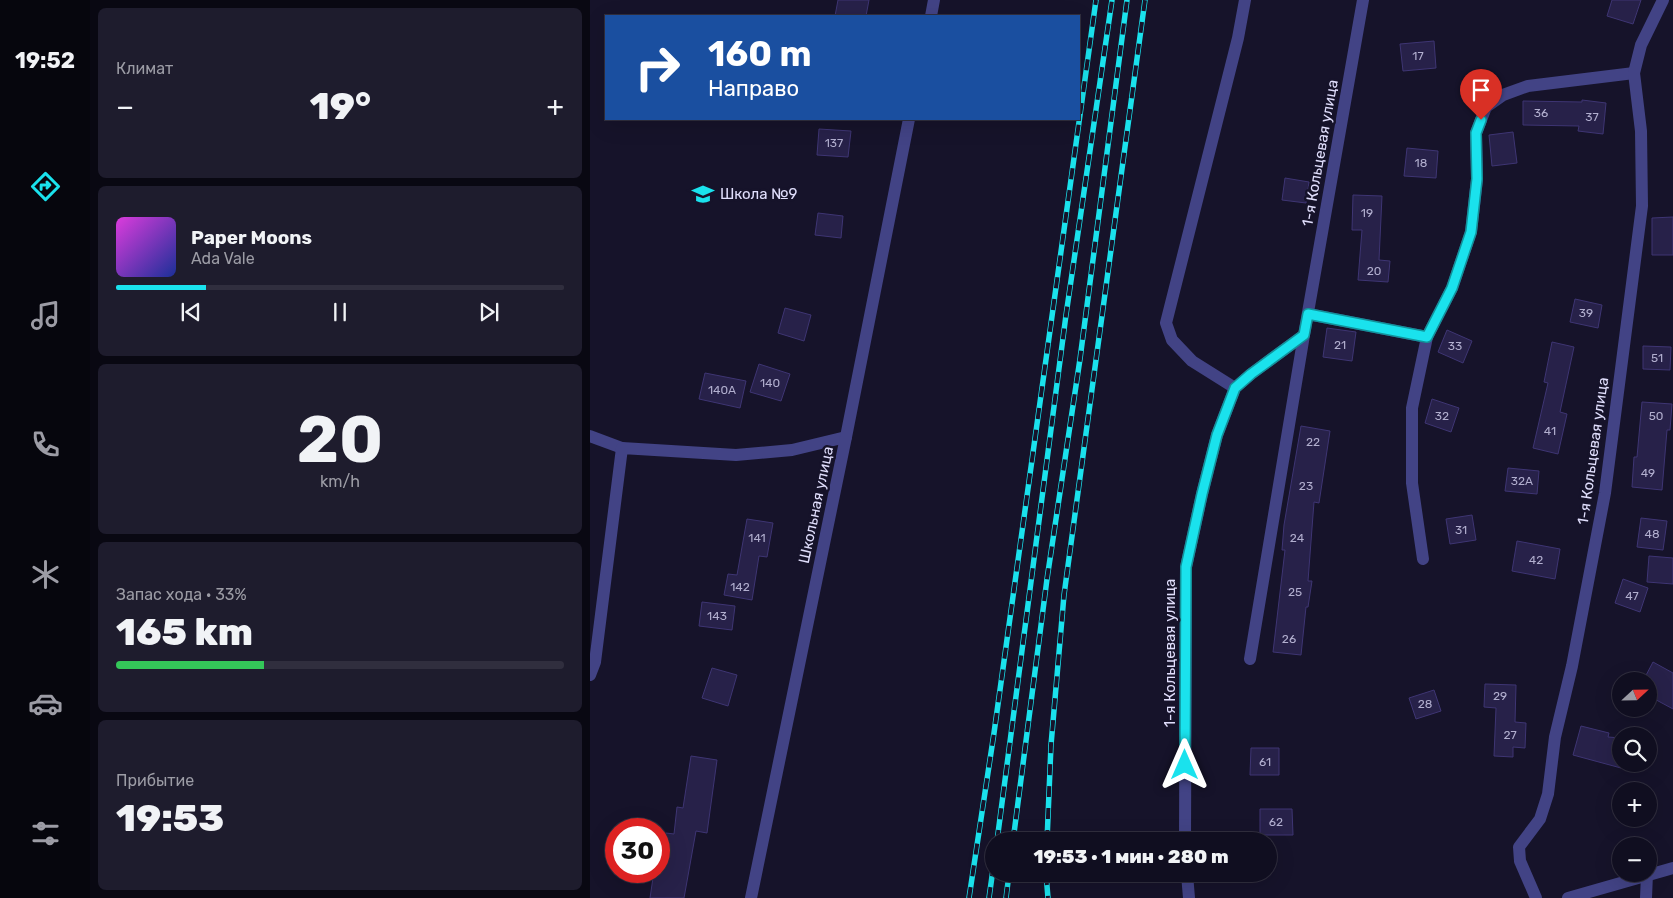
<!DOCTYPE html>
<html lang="ru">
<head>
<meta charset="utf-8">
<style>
  body { margin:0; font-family:Rubik,sans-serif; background:#1e1c2d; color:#f1f3f6; height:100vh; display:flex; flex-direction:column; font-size:19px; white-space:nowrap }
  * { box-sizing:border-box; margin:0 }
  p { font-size:16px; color:#9c9ca5 }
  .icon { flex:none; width:28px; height:28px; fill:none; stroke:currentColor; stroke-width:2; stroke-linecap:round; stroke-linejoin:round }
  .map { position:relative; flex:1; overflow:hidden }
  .details { display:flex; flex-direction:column; gap:8px; padding:8px; background:#090812; width:500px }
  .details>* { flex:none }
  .hud { position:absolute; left:15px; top:15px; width:475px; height:105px; border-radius:0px; box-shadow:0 5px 20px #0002,0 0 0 1px #302e3e; background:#1a4fa0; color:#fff; overflow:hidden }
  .needle { width:32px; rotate:68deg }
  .controls { position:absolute; left:1022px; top:672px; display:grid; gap:10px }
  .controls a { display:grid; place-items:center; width:45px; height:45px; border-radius:50%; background:#100e20; box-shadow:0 5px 20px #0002,0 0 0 1px #302e3e; font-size:25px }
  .speed { position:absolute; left:15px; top:818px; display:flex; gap:10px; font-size:25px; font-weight:700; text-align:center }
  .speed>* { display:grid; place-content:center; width:65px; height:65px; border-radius:50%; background:#100e20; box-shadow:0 5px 20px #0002,0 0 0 1px #302e3e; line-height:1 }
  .speed .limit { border:8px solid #d22; background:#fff; color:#111 }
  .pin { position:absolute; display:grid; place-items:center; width:42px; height:42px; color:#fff; margin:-51px -21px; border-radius:50% 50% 50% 0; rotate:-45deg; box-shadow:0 0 5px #0007 }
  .pin .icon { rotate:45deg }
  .me { position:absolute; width:55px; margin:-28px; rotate:0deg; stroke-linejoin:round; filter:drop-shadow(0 0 4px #0008) }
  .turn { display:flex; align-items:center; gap:18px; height:105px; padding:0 20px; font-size:22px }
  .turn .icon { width:65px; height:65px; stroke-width:2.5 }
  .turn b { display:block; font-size:35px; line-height:42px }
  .big { font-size:38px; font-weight:800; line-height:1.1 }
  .details .widget { flex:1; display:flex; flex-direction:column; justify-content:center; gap:8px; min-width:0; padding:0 18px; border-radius:8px; background:#1e1c2d }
  .details .dial { align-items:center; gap:0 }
  .dial b { font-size:65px; line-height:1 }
  .song { display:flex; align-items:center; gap:15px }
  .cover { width:60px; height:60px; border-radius:8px; background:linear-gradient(135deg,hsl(300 70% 55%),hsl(230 70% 35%)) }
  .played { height:5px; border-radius:2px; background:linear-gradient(90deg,#1ae2ed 20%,#302e3e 20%) }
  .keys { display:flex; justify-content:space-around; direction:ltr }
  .heat { display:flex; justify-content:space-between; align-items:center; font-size:28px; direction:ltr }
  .charge { height:8px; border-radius:4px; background:linear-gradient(90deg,#34c759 33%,#302e3e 0) }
  .trip { position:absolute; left:395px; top:832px; width:292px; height:50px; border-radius:25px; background:#100e20; box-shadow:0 5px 20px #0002,0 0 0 1px #302e3e; font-weight:800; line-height:50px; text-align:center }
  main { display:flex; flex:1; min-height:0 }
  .menu { display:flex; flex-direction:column; width:90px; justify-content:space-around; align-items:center; background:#06060d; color:#9c9ca5 }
  .menu .icon { width:35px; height:35px }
  .menu .active { color:#1ae2ed }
  .menu b { font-size:22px; color:#f1f3f6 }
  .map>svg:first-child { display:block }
  .building { fill:#272149; stroke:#3e3573 }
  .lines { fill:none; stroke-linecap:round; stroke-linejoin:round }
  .minor { stroke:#424385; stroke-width:12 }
  .rail-casing { stroke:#1ae2ed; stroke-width:5.5 }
  .rail { stroke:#16132a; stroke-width:4; stroke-dasharray:11; stroke-linecap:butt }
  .route-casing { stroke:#11939a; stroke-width:12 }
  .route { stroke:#1ae2ed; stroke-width:9 }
  .labels { text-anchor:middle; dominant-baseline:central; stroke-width:5; stroke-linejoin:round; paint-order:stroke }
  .number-label { font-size:12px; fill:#b2afcf }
  .street-label { font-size:15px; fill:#e0defc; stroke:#16132a }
  .poi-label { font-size:15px; fill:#e0defc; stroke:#16132a; text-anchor:start }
</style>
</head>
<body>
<main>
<nav class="menu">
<b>19:52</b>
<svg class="icon active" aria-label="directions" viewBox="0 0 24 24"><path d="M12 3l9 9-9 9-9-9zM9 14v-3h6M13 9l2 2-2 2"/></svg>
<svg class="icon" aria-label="music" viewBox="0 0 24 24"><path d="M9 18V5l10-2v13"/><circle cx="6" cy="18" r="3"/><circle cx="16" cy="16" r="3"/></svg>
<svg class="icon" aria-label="phone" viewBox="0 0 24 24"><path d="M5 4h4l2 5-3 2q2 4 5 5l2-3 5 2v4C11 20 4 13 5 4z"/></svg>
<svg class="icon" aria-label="climate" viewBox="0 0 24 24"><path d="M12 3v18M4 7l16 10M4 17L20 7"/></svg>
<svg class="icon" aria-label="car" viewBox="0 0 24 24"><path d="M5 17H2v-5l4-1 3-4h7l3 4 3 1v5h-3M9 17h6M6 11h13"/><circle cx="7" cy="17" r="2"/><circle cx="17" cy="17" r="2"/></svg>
<svg class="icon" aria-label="filters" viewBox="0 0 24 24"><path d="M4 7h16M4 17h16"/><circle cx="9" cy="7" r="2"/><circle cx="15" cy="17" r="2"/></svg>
</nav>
<section class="details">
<div class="widget"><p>Климат</p>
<div class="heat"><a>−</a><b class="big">19°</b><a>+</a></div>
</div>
<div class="widget">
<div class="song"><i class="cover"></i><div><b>Paper Moons</b><p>Ada Vale</p></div></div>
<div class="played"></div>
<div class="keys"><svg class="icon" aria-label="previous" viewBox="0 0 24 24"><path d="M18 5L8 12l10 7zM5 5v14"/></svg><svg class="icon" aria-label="pause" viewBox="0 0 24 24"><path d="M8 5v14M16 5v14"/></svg><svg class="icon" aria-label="next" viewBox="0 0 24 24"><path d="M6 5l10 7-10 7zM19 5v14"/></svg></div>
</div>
<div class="widget dial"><b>20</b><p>km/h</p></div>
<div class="widget"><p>Запас хода · 33%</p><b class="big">165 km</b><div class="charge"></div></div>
<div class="widget"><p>Прибытие</p><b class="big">19:53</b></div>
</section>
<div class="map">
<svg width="1083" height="898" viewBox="0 0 1083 898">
  <rect width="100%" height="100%" fill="#16132a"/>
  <!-- building -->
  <g class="building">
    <polygon points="248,0 279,0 276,16 245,16"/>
    <polygon points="1022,0 1051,0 1043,24 1017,16"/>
    <polygon points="844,41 846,68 813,71 810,44"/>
    <polygon points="992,100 1016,103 1013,134 988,131 989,126 933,125 933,101 992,102"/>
    <polygon points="229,129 261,131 258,157 227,155"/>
    <polygon points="923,132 927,163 902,166 899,135"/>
    <polygon points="817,148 848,151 846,178 814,176"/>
    <polygon points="695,178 719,182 716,203 692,200"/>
    <polygon points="763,195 792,196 789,260 800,261 798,282 768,280 772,230 762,230"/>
    <polygon points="228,213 253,216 251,238 225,235"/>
    <polygon points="1083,217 1083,255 1062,255 1062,218"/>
    <polygon points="985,299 1012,305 1008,328 980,322"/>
    <polygon points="195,308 221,315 214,341 188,333"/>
    <polygon points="737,328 766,332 762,361 733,357"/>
    <polygon points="857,330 882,341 873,363 848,352"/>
    <polygon points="962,342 984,347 970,412 977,414 968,454 943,448 958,383 954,382"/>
    <polygon points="1053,346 1081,347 1080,370 1053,369"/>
    <polygon points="169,364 200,374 191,401 160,392"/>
    <polygon points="115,373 156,381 150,408 109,399"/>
    <polygon points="842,399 869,408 861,432 835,423"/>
    <polygon points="1052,402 1082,404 1080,430 1077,430 1072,490 1042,487 1044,457 1047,457"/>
    <polygon points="711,426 740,431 729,503 724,502 718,581 722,581 718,607 716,607 711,655 683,652 695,550 692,550 694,525"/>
    <polygon points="918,468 949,471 947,494 915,491"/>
    <polygon points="882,515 886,540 860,544 856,519"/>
    <polygon points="1051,518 1077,521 1073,550 1047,547"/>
    <polygon points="157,519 183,523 177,557 169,556 162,600 134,595 138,574 147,575"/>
    <polygon points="927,541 970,549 965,579 922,571"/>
    <polygon points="1059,556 1083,558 1083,584 1057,582"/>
    <polygon points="1033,579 1058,588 1050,612 1025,603"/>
    <polygon points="112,602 145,606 142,630 109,626"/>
    <polygon points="1063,662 1083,673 1083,709 1059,696 1059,681 1053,681"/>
    <polygon points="122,668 147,675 138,706 112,698"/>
    <polygon points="895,684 926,685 925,722 936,723 935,748 923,747 923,757 904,756 906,708 894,707"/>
    <polygon points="844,690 851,711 826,719 819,698"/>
    <polygon points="991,726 1019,733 1018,737 1031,738 1031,768 983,755"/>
    <polygon points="661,748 689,748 689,775 660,775"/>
    <polygon points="101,756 127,760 117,833 106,831 94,898 60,898 64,871 69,871 69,865 71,866 76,833 84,834 87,807 93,808"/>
    <polygon points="670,809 702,809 703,835 670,835"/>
  </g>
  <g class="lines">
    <!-- minor -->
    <g class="minor">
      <polyline points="341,16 344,0"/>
      <polyline points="718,314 837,337"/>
      <polyline points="645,388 602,361 582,340 576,323 648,38 655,0"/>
      <polyline points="0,436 32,448"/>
      <polyline points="833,559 822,483 822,408 837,337 862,288 881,232 887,179 886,133 896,107 913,95 938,86 1044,73"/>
      <polyline points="660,659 714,335"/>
      <polyline points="0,675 5,662 32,448 146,455 202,450 256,437"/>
      <polyline points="595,841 596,567 612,494 627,435 645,388 661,374 714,335 773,0"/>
      <polyline points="597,874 599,898"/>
      <polyline points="161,898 256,437 319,119"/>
      <polyline points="946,898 930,861 929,847 950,819 958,794 965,737 982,666 1015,493 1052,206 1051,131 1044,73 1051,45 1073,0"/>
      <polyline points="978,898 1083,868"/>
      <polyline points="1056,898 1057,874"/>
    </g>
    <!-- rail casing -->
    <g class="rail-casing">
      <g id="rail">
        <polyline points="407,841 476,315 522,0"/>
        <polyline points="423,841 457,579 490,359 537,0"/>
        <polyline points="457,841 461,745 474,595 555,0"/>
        <polyline points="456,874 458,898"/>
        <polyline points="379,898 404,733 506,0"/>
        <polyline points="399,898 404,862"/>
        <polyline points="416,898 419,874"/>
      </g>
    </g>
    <!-- rail -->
    <use href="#rail" class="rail"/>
  </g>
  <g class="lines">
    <!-- route casing -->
    <g class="route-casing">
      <polyline id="route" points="595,765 596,567 612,494 627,435 645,388 661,374 714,335 718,314 837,337 862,288 881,232 887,179 886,133 891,120"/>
    </g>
    <!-- route -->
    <use href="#route" class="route"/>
  </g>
  <!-- icons -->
  <defs>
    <g id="school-bare" transform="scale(1.725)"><path d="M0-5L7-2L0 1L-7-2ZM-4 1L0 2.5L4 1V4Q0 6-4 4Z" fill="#1ae2ed" stroke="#16132a" stroke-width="2.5" paint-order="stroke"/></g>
  </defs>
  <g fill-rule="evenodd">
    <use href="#school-bare" x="113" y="194"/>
  </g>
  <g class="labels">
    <!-- number labels -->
    <g class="number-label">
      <text x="828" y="56">17</text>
      <text x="951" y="113">36</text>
      <text x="1002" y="117">37</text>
      <text x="244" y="143">137</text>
      <text x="831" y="163">18</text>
      <text x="777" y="213">19</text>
      <text x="784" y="271">20</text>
      <text x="996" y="313">39</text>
      <text x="750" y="345">21</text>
      <text x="865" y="346">33</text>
      <text x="1067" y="358">51</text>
      <text x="180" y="383">140</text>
      <text x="132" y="390">140А</text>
      <text x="852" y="416">32</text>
      <text x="1066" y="416">50</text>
      <text x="960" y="431">41</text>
      <text x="723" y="442">22</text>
      <text x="1058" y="473">49</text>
      <text x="932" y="481">32А</text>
      <text x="716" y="486">23</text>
      <text x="871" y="530">31</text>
      <text x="1062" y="534">48</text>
      <text x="167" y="538">141</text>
      <text x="707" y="538">24</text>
      <text x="946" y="560">42</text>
      <text x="150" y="587">142</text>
      <text x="705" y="592">25</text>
      <text x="1042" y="596">47</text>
      <text x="127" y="616">143</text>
      <text x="699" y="639">26</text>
      <text x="910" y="696">29</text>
      <text x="835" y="704">28</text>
      <text x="920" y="735">27</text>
      <text x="675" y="762">61</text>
      <text x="686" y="822">62</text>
    </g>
    <!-- street labels -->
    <g class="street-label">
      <text transform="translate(730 153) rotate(-80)">1-я Кольцевая улица</text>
      <text transform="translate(1003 451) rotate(-82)">1-я Кольцевая улица</text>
      <text transform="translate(226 505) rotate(-78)">Школьная улица</text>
      <text transform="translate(580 653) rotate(-90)">1-я Кольцевая улица</text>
    </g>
    <!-- poi labels -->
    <g class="poi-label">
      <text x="130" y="194">Школа №9</text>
    </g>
  </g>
</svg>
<div class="controls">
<a><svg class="needle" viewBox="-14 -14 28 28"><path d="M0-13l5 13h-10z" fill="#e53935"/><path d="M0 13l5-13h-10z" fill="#9c9ca5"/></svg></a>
<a><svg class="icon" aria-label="search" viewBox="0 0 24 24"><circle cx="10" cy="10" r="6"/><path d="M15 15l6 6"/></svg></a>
<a>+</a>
<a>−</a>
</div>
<div class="speed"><div class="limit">30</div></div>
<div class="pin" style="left:891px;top:120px;background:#d93025"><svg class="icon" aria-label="arrive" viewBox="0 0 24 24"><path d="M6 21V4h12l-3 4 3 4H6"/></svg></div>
<svg class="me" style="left:595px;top:765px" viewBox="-20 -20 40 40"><path d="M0-17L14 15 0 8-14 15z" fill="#1ae2ed" stroke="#fff" stroke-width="4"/></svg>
<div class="trip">19:53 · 1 мин · 280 m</div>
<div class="hud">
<div class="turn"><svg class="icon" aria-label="right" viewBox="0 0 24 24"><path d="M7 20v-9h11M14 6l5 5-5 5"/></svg><div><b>160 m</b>Направо</div></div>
</div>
</div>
</main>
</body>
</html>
